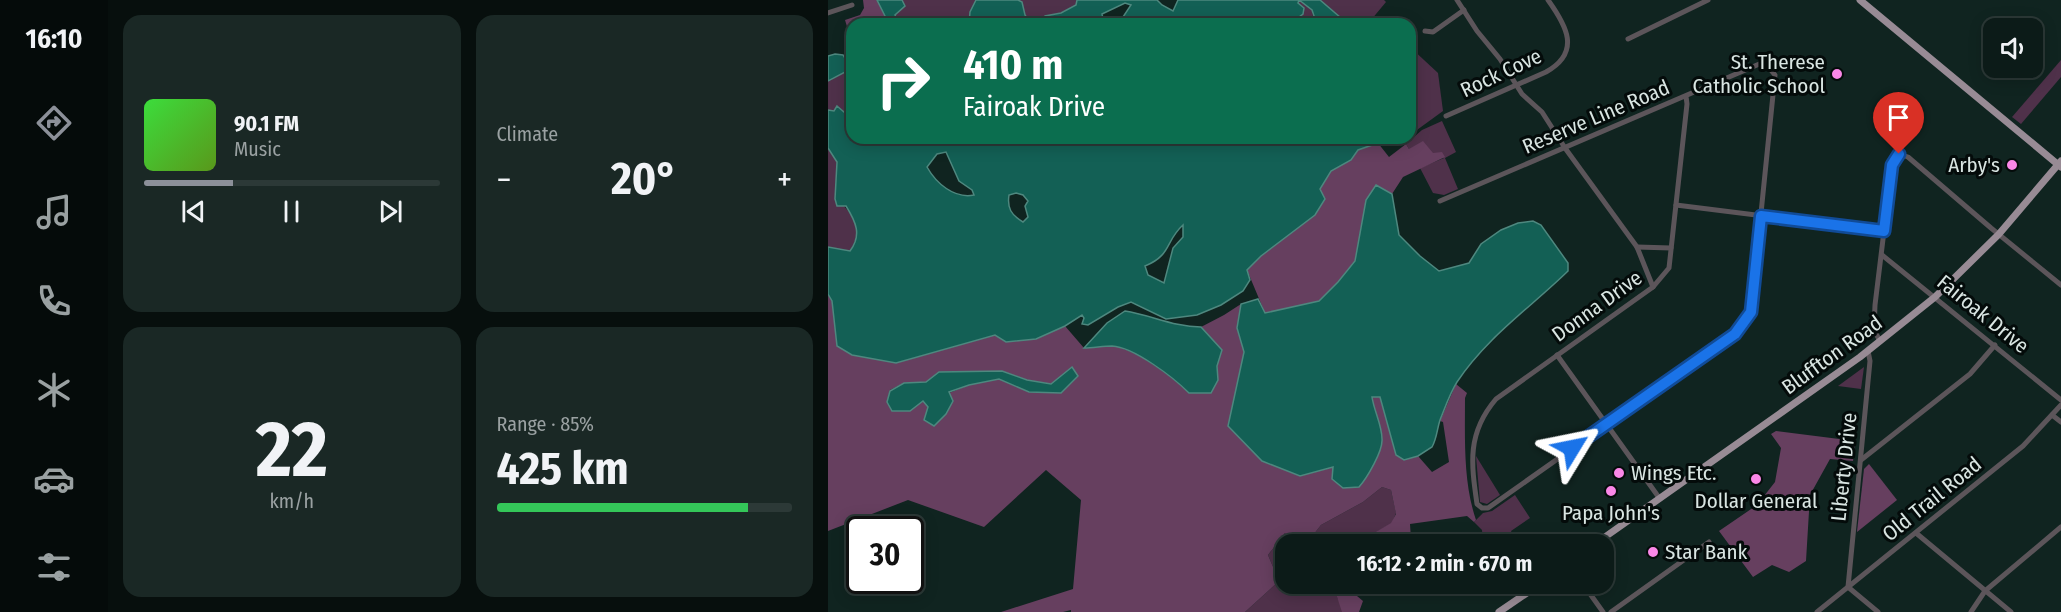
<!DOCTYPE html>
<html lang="en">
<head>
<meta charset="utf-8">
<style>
  body { margin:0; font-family:"Fira Sans Condensed",sans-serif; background:#1a2825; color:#f1f3f6; height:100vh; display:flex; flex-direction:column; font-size:22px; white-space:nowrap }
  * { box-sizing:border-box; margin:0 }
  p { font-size:20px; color:#9aa1a2 }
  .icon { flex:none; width:33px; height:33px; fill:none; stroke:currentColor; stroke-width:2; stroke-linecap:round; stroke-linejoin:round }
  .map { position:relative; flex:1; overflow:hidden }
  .sheet { display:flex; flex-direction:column; gap:15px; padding:15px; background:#070f0d; width:720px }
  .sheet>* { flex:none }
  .guide { position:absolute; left:18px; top:18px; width:570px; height:126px; border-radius:18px; box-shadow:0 3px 15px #0003,0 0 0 2px #2c3937; background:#0b6e4f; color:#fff; overflow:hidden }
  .controls { position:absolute; left:1155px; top:18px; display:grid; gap:12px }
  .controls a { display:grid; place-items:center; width:60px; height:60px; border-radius:12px; background:#0c1b18; box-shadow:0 3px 15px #0003,0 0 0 2px #2c3937; font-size:30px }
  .speed { position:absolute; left:18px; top:516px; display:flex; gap:12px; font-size:30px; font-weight:700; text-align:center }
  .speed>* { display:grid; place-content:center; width:78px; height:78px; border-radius:50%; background:#0c1b18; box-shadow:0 3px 15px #0003,0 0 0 2px #2c3937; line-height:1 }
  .speed .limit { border:3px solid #111; border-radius:9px; background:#fff; color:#111 }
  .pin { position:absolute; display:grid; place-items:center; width:51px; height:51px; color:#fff; margin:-62px -26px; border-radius:50% 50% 50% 0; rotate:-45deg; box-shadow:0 0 6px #0007 }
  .pin .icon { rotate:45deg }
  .me { position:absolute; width:66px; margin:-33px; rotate:55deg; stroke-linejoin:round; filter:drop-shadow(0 0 4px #0008) }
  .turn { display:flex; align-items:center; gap:21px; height:126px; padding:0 18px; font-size:27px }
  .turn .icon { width:78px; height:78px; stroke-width:2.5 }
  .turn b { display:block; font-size:42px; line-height:51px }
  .big { font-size:45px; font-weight:700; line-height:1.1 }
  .sheet .tile { flex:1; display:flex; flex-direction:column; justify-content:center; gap:9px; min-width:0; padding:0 21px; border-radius:18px; background:#1a2825 }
  .sheet .dial { align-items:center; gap:0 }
  .dial b { font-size:78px; line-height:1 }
  .song { display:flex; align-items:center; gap:18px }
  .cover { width:72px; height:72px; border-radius:9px; background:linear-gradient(135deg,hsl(120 70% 55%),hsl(90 70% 35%)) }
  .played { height:6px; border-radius:3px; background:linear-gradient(90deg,#8c9099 30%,#2c3937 30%) }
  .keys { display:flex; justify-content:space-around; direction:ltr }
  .heat { display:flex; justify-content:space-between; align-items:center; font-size:33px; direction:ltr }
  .charge { height:9px; border-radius:4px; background:linear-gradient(90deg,#34c759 85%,#2c3937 0) }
  .sheet .tiles { flex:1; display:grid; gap:15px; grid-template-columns:repeat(2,1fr) }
  .trip { position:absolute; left:447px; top:534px; width:339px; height:60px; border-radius:18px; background:#0c1b18; box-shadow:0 3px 15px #0003,0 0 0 2px #2c3937; font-weight:700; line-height:60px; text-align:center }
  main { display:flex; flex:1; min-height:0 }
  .menu { display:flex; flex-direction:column; width:108px; justify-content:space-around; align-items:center; background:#050b0a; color:#9aa1a2 }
  .menu .icon { width:42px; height:42px }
  .menu .on { color:#8c9099 }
  .menu b { font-size:27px; color:#f1f3f6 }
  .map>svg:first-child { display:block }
  .green { fill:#4f314a }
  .forest { fill:#663f5f; fill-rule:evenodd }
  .water { fill:#136055; stroke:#4e887f; stroke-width:1.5; fill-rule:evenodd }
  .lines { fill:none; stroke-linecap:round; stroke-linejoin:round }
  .minor { stroke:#5c555a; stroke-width:5 }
  .major { stroke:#988b95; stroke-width:7 }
  .route-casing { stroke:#114b97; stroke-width:15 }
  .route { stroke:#1a73e8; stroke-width:10 }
  .poi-dot { fill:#fa87e7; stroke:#040b0a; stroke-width:2 }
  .labels { text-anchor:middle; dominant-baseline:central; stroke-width:6; stroke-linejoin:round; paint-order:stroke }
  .poi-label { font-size:21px; fill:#d9e5e2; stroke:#040b0a; text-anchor:end }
  .street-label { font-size:21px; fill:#d9e5e2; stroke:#040b0a }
</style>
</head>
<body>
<main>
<nav class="menu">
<b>16:10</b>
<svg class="icon on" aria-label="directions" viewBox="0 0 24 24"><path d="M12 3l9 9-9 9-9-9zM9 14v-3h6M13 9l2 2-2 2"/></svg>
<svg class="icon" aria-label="music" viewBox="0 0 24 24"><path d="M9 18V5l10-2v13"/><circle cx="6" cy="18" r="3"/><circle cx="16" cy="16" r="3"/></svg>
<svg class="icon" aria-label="phone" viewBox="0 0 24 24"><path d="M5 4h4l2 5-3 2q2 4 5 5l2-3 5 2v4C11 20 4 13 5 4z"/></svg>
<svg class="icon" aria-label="climate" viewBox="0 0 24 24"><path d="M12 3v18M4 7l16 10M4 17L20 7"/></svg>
<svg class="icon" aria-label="car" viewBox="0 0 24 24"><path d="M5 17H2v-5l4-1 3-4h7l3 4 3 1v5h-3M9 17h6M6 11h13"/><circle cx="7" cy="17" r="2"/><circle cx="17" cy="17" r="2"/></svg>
<svg class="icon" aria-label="filters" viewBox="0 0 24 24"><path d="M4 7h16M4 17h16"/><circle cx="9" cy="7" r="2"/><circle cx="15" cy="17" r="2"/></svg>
</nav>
<section class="sheet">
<div class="tiles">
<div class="tile">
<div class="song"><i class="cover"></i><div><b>90.1 FM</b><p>Music</p></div></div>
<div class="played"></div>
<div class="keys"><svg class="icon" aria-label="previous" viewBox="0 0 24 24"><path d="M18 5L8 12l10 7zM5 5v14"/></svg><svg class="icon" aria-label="pause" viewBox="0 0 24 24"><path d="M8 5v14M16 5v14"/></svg><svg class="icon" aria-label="next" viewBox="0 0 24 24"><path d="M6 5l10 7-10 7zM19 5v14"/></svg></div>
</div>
<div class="tile"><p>Climate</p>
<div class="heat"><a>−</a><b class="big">20°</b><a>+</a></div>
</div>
<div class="tile dial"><b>22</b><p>km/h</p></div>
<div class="tile"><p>Range · 85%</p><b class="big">425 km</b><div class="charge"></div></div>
</div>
</section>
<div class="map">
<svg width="1233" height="612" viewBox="0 0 1233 612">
  <rect width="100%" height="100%" fill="#102420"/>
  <!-- green -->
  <g class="green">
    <polygon points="74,0 148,0 142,12 141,24 71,24 67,15 77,6"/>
    <polygon points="190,0 249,0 249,5 233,13 217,16 214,24 203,24 197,15 194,2"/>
    <polygon points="471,0 484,10 486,23 468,23 467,20 471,18"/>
    <polygon points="492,0 556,0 558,2 543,20 545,24 520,24"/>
    <polygon points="582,47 610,73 615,111 582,135"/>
    <polygon points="24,54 24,113 0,110 0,81 19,71 19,61 15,55"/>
    <polygon points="1233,60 1233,77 1193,124 1184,117"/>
    <polygon points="614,121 628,152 617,158 630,189 616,195 605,193 592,168 616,158 581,149 578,144 594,130"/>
    <path d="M0 148 9 162 7 199C25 211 36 231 22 251L0 247Z"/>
    <polygon points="1036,367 1033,389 1010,386"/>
    <polygon points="648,456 672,495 659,504 652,502"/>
    <polygon points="554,487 563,490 568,513 564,523 527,544 478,544 493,525 535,502"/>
    <polygon points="687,495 702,518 683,531 688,544 655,544 654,530 646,522 655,513 664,511"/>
    <polygon points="458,532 472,544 458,544 458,584 509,584 509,597 514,608 514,612 417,612 451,581 440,555"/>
  </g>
  <!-- forest -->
  <g class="forest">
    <polygon points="35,0 49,0 57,16 54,24 24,24 24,43 17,20 32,15 36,8"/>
    <polygon points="595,141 605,153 614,152 617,157 575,177 564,194 548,185 538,200 527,261 510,282 491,301 437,313 419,270 492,189 503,171 523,160 530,150 550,143 561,157 578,144 581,149"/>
    <path d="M0 294 4 301 9 346 68 363 167 335 208 339 237 326 256 348C265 348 275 346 284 346 305 347 346 378 361 393H383L390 380 389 366 393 349 373 327 396 315 413 304 409 328 416 352 409 387 472 476 506 467 545 463 553 447 544 397H552L568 455 576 460 590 456 604 472 621 462 615 422 612 421 628 384 639 393 637 398C637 438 635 482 648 520L646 522 639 516 582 524 583 539 551 544H527L563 523 568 514 563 490 554 487 535 502 493 525 478 544H472L457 533 440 555 451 581 417 612H243V610L235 612H173L245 589 253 500 218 470 156 527 80 500 0 531ZM174 371 199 380 224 384 201 392 171 379 141 385 121 393 100 407 95 400 59 402 62 390 76 383 98 382Z"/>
    <polygon points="948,431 1027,441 1025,461 1002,459 982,495 978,561 961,572 944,565 925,577 891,531 929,505 947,482 953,448 943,434"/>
    <polygon points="1041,464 1069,500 1029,532 1036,469"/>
    <polygon points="509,584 526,584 529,596 535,601 531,612 514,612 509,597"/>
  </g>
  <!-- water -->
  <g class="water">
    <polygon points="49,0 74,0 77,6 67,15 71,24 54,24 57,16"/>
    <polygon points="148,0 190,0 194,2 197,15 203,24 141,24 142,12"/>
    <polygon points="249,0 329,0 334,5 345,11 350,0 492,0 520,24 485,24 487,19 484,10 471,0 470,3 476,8 475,14 467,20 470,24 296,24 295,17 303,5 297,3 274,14 276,24 245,24 243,21 238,21 238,24 214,24 217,16 233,13 248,5"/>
    <polygon points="7,54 15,55 19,61 19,71 0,81 0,56"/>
    <path d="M9 106 16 112 24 113V138H118L119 140 127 138H556L550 143 530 150 523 160 503 171 492 189 497 199 487 215 433 256 419 270 422 280 415 291 393 305 369 315 338 319 303 302 290 307 260 325 254 324 256 318 254 315 237 326 208 339 178 342 167 335 68 363 24 355 9 346 4 301 0 294V247L22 251C34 235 28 222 18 206H9L7 199 9 162 0 148V110L6 111ZM118 152 131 181 144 190 146 195C126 199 108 183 99 167L109 154ZM188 193 195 195 200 201 197 206 200 217 195 222C183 215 179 208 181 195ZM355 225V237L345 248 336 283 320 275 317 266C344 255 337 241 355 225Z"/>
    <path d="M548 185 564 194 571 235 592 256 611 271 641 263 653 244 673 230 690 223 705 221 713 225 740 263V271C702 308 659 337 629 382 622 393 617 408 612 420 609 429 609 438 604 447L590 456 576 460 568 455 552 397H544C546 411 554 425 554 439 555 451 539 478 531 487L515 488 504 479 505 467 472 476 434 461 400 426 416 352 409 328 413 304 430 299 437 313 491 301 510 282 527 261 538 200Z"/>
    <path d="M297 311C323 315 346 327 373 327L394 350 389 366 390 380 383 393H361C346 378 306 347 284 346 275 346 265 348 256 348L279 323Z"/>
    <polygon points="244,367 250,376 233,393 201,392 171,379 141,385 121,392 125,401 118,414 106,426 96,420 100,407 95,401 82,411 64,411 59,402 62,391 76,383 98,382 111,372 174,371 199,380 223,384"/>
  </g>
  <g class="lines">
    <!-- minor -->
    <g class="minor">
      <polyline points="629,0 649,31 672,59 694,94 714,112 737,148 809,247 825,287"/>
      <polyline points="0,13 24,5"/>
      <polyline points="597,31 605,32 636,10"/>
      <polyline points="800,39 880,0"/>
      <path d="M618 116 718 72C754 52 738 25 720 0"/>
      <path d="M612 201 936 62 947 75 923 312 907 334 660 508H654L649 504C643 463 639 433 668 399L825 287 841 268 859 104 858 96"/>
      <polyline points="848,205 1056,231"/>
      <polyline points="809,247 843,248"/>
      <polyline points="1054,255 1233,400"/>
      <polyline points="1052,341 1046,330 1047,305 1064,165 1071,154 1080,157 1163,228 1233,285"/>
      <polyline points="1040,351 1042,361 1020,587 1050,612"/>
      <polyline points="729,355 832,499"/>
      <polyline points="1224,415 1233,422"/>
      <polyline points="1033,460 1142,374 1167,345"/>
      <polyline points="1088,533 1183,612"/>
      <polyline points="755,584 775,612"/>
      <polyline points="783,612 881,542"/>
      <polyline points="989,612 1195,446 1233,405"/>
      <polyline points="1143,612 1157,591 1233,527"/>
    </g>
    <!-- major -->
    <g class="major">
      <polyline points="1032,0 1233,167"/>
      <polyline points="767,544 1032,357 1107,297 1171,234 1233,161"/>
      <polyline points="671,612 712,584"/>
    </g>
  </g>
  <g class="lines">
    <!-- route casing -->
    <g class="route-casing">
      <polyline id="route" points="744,448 907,334 923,312 933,216 1056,231 1064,165 1071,154"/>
    </g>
    <!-- route -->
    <use href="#route" class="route"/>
  </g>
  <!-- markers -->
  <g class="poi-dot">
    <circle cx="1009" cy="74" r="6"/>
    <circle cx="1184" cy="165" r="6"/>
    <circle cx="791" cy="473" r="6"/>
    <circle cx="928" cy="479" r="6"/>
    <circle cx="783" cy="491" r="6"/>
    <circle cx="825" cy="552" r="6"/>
  </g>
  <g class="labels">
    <!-- poi labels -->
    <g class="poi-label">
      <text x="997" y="62">St. Therese<tspan x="997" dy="24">Catholic School</tspan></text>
      <text x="1172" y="165">Arby's</text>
      <text x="803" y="473" text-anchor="start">Wings Etc.</text>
      <text x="928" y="501" text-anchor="middle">Dollar General</text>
      <text x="783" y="513" text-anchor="middle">Papa John's</text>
      <text x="837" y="552" text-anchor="start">Star Bank</text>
    </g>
    <!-- street labels -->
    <g class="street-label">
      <text transform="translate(673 73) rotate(-25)">Rock Cove</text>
      <text transform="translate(768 117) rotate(-23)">Reserve Line Road</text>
      <text transform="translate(769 306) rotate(-36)">Donna Drive</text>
      <text transform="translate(1155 314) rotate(39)">Fairoak Drive</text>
      <text transform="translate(1004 355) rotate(-36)">Bluffton Road</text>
      <text transform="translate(1016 467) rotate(-84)">Liberty Drive</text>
      <text transform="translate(1104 499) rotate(-39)">Old Trail Road</text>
    </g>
  </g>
</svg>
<div class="controls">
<a><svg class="icon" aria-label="sound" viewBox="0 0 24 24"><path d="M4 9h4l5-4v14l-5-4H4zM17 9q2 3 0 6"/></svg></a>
</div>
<div class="speed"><div class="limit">30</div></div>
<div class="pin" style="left:1071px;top:154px;background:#d93025"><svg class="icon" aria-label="arrive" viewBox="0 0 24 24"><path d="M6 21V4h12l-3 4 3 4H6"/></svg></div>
<svg class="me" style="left:744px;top:448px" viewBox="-20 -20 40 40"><path d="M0-17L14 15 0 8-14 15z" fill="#1a73e8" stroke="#fff" stroke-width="4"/></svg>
<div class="trip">16:12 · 2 min · 670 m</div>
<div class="guide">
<div class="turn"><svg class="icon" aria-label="right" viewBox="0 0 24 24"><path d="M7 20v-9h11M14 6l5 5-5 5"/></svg><div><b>410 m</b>Fairoak Drive</div></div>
</div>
</div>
</main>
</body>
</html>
